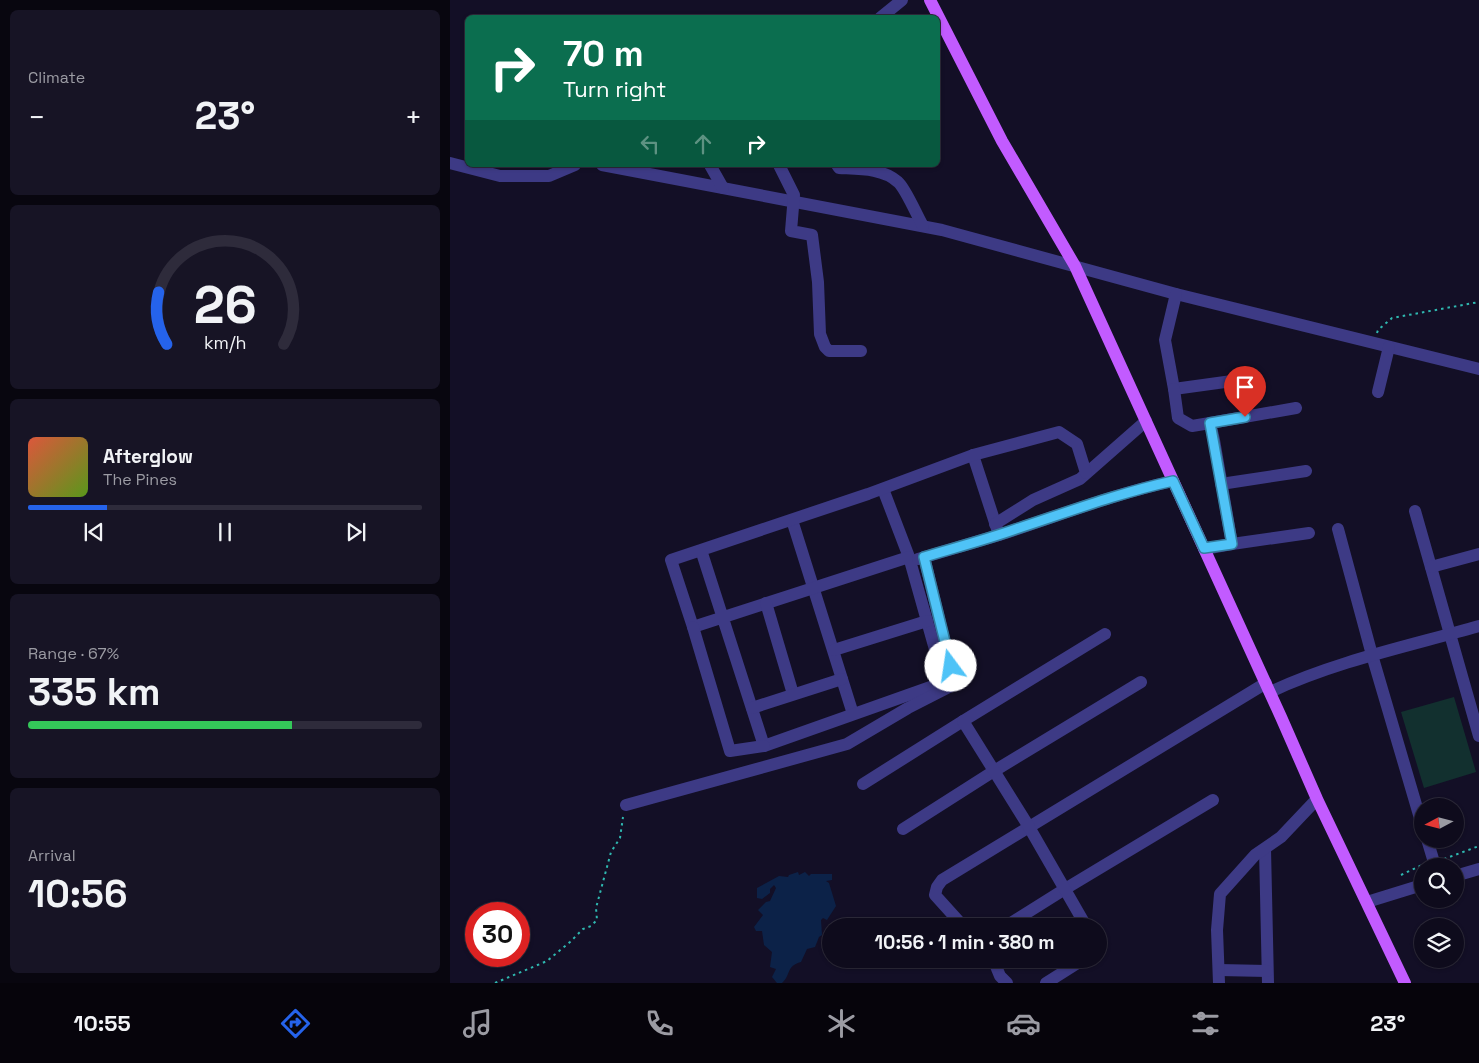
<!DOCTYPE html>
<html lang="en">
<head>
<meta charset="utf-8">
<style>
  body { margin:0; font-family:"Space Grotesk",sans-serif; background:#171425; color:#f1f3f6; height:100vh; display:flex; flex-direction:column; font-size:19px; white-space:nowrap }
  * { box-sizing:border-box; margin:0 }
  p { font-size:16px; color:#9b9ba3 }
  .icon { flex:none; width:28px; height:28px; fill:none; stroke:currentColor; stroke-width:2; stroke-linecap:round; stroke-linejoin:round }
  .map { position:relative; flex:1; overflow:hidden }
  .drawer { display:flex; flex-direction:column; gap:10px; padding:10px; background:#08060f; width:450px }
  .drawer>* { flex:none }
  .guide { position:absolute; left:15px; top:15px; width:475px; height:152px; border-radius:8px; box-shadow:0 1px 4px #0004,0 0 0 1px #2e2b3b; background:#0b6e4f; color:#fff; overflow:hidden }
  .needle { width:32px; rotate:263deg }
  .buttons { position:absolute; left:964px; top:798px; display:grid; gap:10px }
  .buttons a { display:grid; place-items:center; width:50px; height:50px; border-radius:50%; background:#0e0b1c; box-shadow:0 1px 4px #0004,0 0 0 1px #2e2b3b; font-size:25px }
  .speed { position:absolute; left:15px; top:902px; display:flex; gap:10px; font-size:25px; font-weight:700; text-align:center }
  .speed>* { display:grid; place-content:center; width:65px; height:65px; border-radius:50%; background:#0e0b1c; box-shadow:0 1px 4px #0004,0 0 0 1px #2e2b3b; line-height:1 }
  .speed .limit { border:8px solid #d22; background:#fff; color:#111 }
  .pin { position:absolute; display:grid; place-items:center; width:42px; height:42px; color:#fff; margin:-51px -21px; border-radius:50% 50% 50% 0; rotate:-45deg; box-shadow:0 0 5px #0007 }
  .pin .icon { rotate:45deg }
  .me { position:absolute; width:55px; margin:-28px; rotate:346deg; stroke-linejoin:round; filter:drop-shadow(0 0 4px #0008) }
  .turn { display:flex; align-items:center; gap:18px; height:105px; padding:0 15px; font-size:22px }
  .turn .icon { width:65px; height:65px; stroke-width:2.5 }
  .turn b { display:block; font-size:35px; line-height:42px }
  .lanes { display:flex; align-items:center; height:48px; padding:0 15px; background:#0003; justify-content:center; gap:25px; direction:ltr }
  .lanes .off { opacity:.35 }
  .big { font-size:38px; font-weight:700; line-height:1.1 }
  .drawer .widget { flex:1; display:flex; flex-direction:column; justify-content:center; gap:8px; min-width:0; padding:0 18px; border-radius:8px; background:#171425 }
  .drawer .dial { align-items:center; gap:0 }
  .dial svg { height:130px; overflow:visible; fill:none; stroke:#2e2b3b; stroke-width:7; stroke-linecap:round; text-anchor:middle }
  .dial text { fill:#f1f3f6; stroke:none }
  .song { display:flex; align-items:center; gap:15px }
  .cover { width:60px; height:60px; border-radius:8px; background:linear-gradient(135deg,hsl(10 70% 55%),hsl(90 70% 35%)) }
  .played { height:5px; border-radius:2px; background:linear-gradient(90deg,#2563eb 20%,#2e2b3b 20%) }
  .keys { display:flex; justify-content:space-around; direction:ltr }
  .heat { display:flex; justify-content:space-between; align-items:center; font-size:28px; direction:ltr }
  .charge { height:8px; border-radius:4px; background:linear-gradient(90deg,#34c759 67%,#2e2b3b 0) }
  .trip { position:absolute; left:372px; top:918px; width:285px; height:50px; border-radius:25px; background:#0e0b1c; box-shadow:0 1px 4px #0004,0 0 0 1px #2e2b3b; font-weight:700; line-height:50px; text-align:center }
  .tab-bar { display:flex; height:80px; justify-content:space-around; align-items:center; background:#06040b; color:#9b9ba3 }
  .tab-bar .icon { width:35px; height:35px }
  .tab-bar .selected { color:#2563eb }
  .tab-bar b { font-size:22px; color:#f1f3f6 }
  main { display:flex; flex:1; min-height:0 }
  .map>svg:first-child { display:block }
  .green { fill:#12302f }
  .water { fill:#0c2248 }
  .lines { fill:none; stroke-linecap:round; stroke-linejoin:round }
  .path { stroke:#2fb8b0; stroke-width:2; stroke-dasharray:2.5 4; stroke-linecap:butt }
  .minor { stroke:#3d3a85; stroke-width:12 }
  .major { stroke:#c25bff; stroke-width:12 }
  .route-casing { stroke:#337fa1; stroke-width:12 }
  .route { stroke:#4fc3f7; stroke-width:9 }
</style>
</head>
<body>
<main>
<section class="drawer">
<div class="widget"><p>Climate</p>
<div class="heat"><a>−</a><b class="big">23°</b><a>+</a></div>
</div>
<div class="widget dial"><svg viewBox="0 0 100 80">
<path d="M14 69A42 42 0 1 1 86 69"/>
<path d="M14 69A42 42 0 0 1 9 37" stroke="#2563eb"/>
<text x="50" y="56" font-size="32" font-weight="700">26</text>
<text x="50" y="72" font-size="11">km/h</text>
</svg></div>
<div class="widget">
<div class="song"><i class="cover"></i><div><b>Afterglow</b><p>The Pines</p></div></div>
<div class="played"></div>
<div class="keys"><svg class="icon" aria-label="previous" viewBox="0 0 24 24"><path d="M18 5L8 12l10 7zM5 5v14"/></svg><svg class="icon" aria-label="pause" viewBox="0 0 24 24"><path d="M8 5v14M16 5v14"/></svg><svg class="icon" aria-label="next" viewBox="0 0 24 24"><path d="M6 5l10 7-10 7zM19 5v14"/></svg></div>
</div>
<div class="widget"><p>Range · 67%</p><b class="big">335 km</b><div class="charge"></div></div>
<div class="widget"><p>Arrival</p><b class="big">10:56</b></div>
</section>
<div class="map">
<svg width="1029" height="983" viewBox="0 0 1029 983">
  <rect width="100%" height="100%" fill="#130f26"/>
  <!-- green -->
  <polygon class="green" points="1004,697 1026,772 974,788 951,712"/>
  <!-- water -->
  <path class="water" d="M348 872 349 875 355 872 359 876 361 874H382V880L376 881 379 883 386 906 377 920 373 918 371 920 372 935 369 937 365 947 357 949 351 962C336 966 341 975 332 983H327L322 977 326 969 320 967 322 952 314 945 312 931H306L304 927 313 915 308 910 316 902 320 901 326 888 324 885 320 889V893L312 899 307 898V888L329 876 338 877 339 875Z"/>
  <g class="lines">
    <!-- path -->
    <g class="path">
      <polyline points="927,333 928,330 942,318 1029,302"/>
      <polyline points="994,859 1029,846"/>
      <polyline points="951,875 974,864"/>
      <polyline points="45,983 97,961 120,942 133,929 141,926 147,920 146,908 161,852 170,838 173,817"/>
    </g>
    <!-- minor -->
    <g class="minor">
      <polyline points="430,18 452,0"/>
      <polyline points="0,163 50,176 99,176 125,165"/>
      <polyline points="152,165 492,230 726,294 1029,369"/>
      <polyline points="260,165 273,188"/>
      <polyline points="329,165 344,195 341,231 362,235 368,282 370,334 375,347 379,351 411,351"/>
      <path d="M387 165 389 168C408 169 433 168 448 182 456 189 467 216 473 226"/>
      <polyline points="726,294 715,340 724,389 804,378"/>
      <polyline points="724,389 728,418 742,426 760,423 764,440 782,544 754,549"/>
      <polyline points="928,392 939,347"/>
      <polyline points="760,423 846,408"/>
      <path d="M523 455 549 535C607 516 664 494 723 481"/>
      <polyline points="771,484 856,471"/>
      <polyline points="433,489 459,557"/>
      <polyline points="965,511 1029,736"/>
      <polyline points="342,520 403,714"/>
      <polyline points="545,524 583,500 630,479 696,421"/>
      <polyline points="888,529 922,655 972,825"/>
      <polyline points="782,544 859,533"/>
      <path d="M251 550 221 560 243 627C315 604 387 580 459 557L493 678 489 684 314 746C293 680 272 615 251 550L418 494 523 455 609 432 627 444 636 473"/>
      <polyline points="468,559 549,535"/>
      <polyline points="981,567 1029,554"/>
      <polyline points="316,603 343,694"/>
      <polyline points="243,627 280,751 314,746"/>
      <polyline points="384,650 477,621"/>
      <path d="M820 692C886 661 959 646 1029 626"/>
      <polyline points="302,708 392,679"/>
      <polyline points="413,784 513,721"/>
      <polyline points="176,805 397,744 458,708 505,684 474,557"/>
      <polyline points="453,829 544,771 691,682"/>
      <polyline points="977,839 983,859"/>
      <polyline points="815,849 818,983"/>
      <polyline points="1005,876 1029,869"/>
      <polyline points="917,902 972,885"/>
      <polyline points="513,926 485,895 487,887 492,880 816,683"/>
      <polyline points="556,926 615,889 763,800"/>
      <polyline points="636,926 579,827 513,721 655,634"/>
      <polyline points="649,948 649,950"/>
      <polyline points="543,959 550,976 557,983"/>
      <polyline points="769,970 817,971"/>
      <polyline points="596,983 634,959"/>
      <polyline points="769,983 767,930 770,894 805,855 831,837 867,799"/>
    </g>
    <!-- major -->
    <polyline class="major" points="480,0 552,141 625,266 831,717 867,799 955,983"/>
  </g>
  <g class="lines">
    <!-- route casing -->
    <g class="route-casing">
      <path id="route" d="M501 666 474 557C504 548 535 540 566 529 618 512 669 493 723 481L754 548 782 544 760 423 795 417"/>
    </g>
    <!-- route -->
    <use href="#route" class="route"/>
  </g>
</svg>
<div class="buttons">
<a><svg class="needle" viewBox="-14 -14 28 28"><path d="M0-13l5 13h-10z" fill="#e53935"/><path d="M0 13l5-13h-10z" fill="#9b9ba3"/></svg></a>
<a><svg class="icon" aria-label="search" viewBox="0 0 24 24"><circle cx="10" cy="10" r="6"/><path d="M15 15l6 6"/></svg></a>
<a><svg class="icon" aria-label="layers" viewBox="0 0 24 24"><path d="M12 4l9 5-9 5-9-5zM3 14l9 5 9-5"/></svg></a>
</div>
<div class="speed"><div class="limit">30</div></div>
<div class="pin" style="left:795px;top:417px;background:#d93025"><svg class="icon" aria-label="arrive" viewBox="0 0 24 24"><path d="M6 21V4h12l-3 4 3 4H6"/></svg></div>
<svg class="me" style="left:501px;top:666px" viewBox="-20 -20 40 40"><circle r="19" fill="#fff"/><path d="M0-13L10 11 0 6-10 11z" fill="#4fc3f7"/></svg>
<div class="trip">10:56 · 1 min · 380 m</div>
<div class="guide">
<div class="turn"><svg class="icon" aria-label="right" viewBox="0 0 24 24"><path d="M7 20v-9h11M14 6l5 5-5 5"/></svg><div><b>70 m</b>Turn right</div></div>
<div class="lanes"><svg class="icon off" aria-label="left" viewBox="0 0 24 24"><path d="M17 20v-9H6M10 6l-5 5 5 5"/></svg><svg class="icon off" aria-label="ahead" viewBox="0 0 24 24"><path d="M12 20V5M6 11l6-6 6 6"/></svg><svg class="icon" aria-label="right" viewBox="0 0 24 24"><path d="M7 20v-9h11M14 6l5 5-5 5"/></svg></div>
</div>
</div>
</main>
<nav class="tab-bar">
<b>10:55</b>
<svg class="icon selected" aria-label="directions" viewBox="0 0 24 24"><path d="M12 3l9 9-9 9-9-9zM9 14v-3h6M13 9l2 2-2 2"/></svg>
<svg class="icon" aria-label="music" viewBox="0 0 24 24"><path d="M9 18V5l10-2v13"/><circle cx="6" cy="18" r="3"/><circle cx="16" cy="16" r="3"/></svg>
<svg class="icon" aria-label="phone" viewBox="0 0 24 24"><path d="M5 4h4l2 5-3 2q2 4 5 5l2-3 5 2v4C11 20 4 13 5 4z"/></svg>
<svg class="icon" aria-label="climate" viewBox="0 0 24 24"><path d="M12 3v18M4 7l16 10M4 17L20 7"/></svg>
<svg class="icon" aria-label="car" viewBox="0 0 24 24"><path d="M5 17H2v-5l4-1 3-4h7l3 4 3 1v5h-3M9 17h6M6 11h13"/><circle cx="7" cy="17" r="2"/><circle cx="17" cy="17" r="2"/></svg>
<svg class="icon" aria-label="filters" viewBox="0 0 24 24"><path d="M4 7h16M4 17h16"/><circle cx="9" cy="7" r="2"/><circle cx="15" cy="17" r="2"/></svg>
<b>23°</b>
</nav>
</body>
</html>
